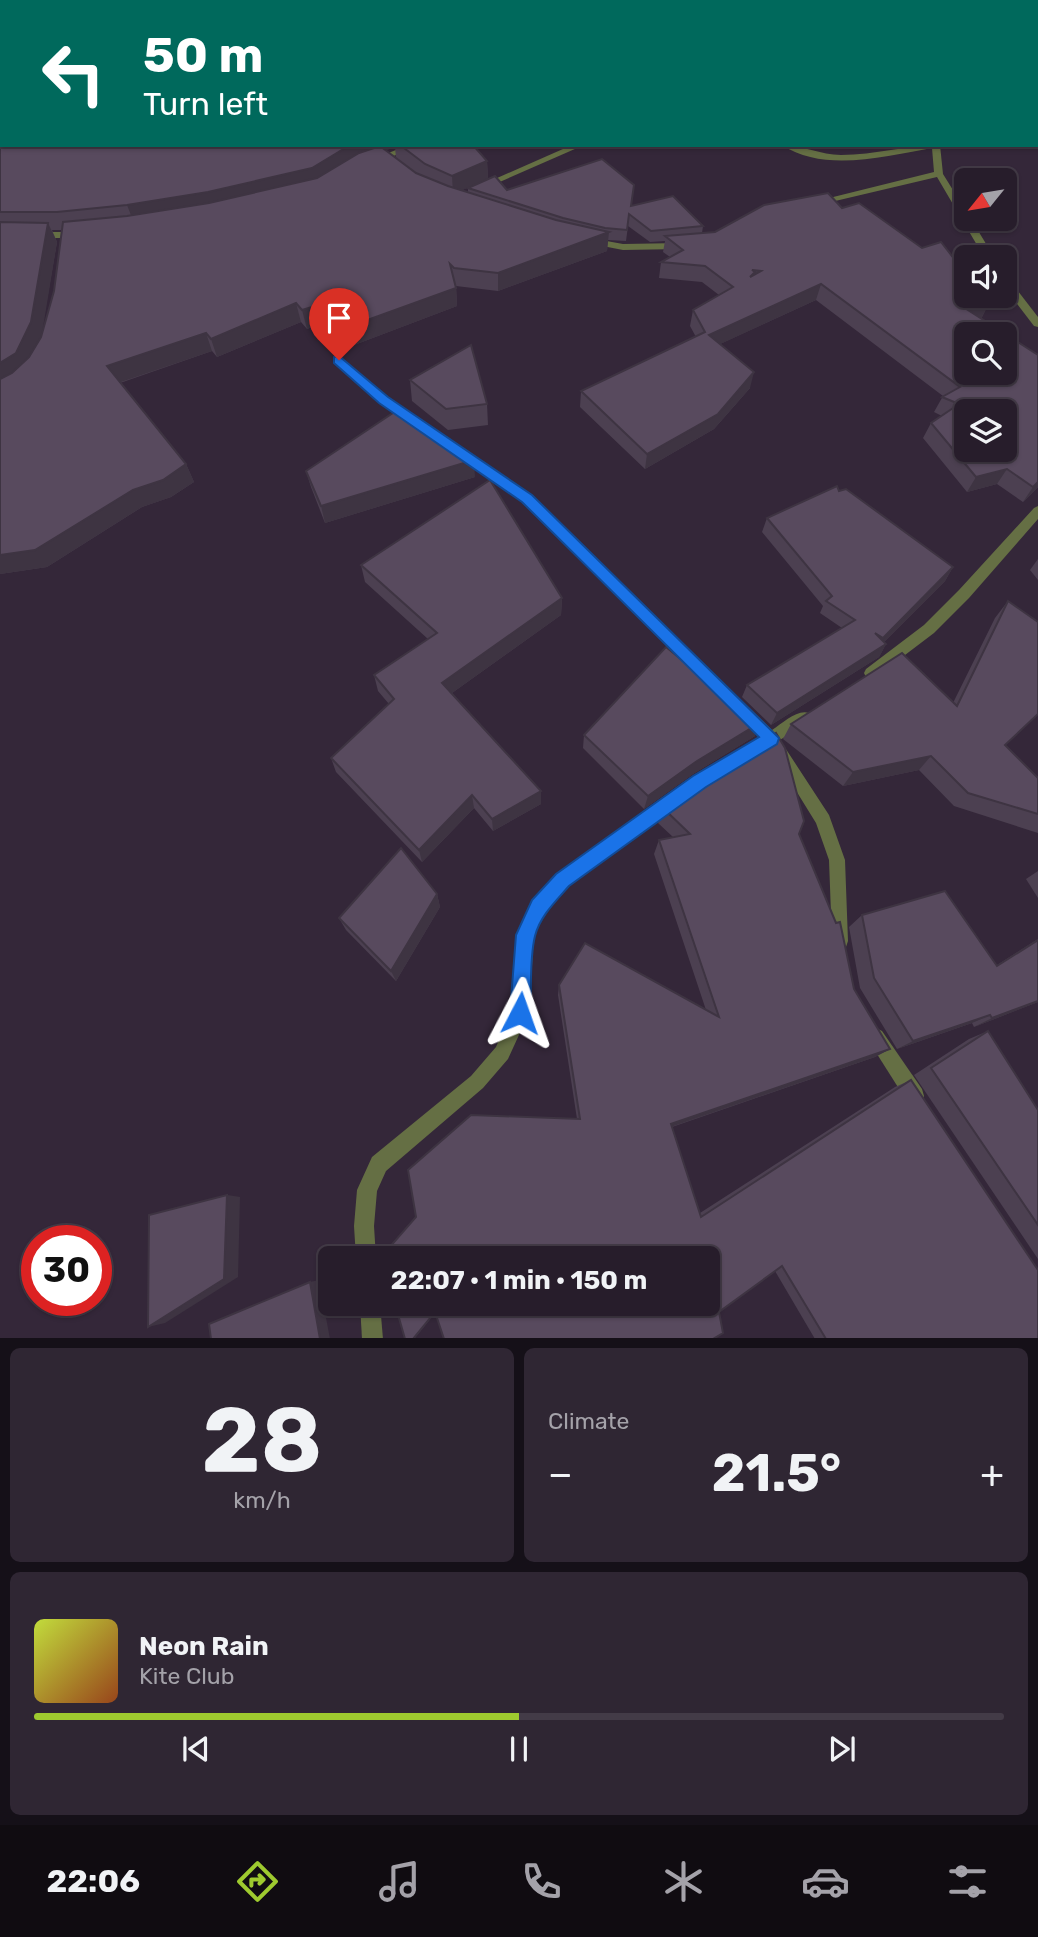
<!DOCTYPE html>
<html lang="en">
<head>
<meta charset="utf-8">
<style>
  body { margin:0; font-family:Rubik,sans-serif; background:#2f2633; color:#f1f3f6; height:100vh; display:flex; flex-direction:column; font-size:26px; white-space:nowrap }
  * { box-sizing:border-box; margin:0 }
  p { font-size:23px; color:#a4a2a9 }
  .icon { flex:none; width:38px; height:38px; fill:none; stroke:currentColor; stroke-width:2; stroke-linecap:round; stroke-linejoin:round }
  .map { position:relative; height:1338px; overflow:hidden }
  .details { display:flex; flex-direction:column; gap:10px; padding:10px; background:#151018; flex:1 }
  .details>* { flex:none }
  .banner { position:absolute; left:0px; top:0px; width:1040px; height:147px; box-shadow:0 2px 5px #0004,0 0 0 2px #433b47; background:#00695c; color:#fff; overflow:hidden }
  .needle { width:46px; rotate:240deg }
  .controls { position:absolute; left:954px; top:168px; display:grid; gap:14px }
  .controls a { display:grid; place-items:center; width:63px; height:63px; border-radius:10px; background:#271d2b; box-shadow:0 2px 5px #0004,0 0 0 2px #433b47; font-size:35px }
  .speed { position:absolute; left:21px; top:1225px; display:flex; gap:14px; font-size:35px; font-weight:700; text-align:center }
  .speed>* { display:grid; place-content:center; width:91px; height:91px; border-radius:50%; background:#271d2b; box-shadow:0 2px 5px #0004,0 0 0 2px #433b47; line-height:1 }
  .speed .limit { border:10px solid #d22; background:#fff; color:#111 }
  .pin { position:absolute; display:grid; place-items:center; width:60px; height:60px; color:#fff; margin:-72px -30px; border-radius:50% 50% 50% 0; rotate:-45deg; box-shadow:0 0 7px #0007 }
  .pin .icon { rotate:45deg }
  .me { position:absolute; width:77px; margin:-38px; rotate:4deg; stroke-linejoin:round; filter:drop-shadow(0 0 5px #0008) }
  .turn { display:flex; align-items:center; gap:24px; height:147px; padding:0 28px; font-size:32px }
  .turn .icon { width:91px; height:91px; stroke-width:2.5 }
  .turn b { display:block; font-size:49px; line-height:60px }
  .big { font-size:52px; font-weight:700; line-height:1.1 }
  .details .tile { flex:1; display:flex; flex-direction:column; justify-content:center; gap:10px; min-width:0; padding:0 24px; border-radius:10px; background:#2f2633 }
  .details .dial { align-items:center; gap:0 }
  .dial b { font-size:91px; line-height:1 }
  .song { display:flex; align-items:center; gap:21px }
  .cover { width:84px; height:84px; border-radius:10px; background:linear-gradient(135deg,hsl(70 70% 55%),hsl(20 70% 35%)) }
  .played { height:7px; border-radius:4px; background:linear-gradient(90deg,#9eca2f 50%,#433b47 50%) }
  .keys { display:flex; justify-content:space-around; direction:ltr }
  .heat { display:flex; justify-content:space-between; align-items:center; font-size:38px; direction:ltr }
  .details .tiles { flex:1; display:grid; gap:10px; grid-template-columns:1fr 1fr }
  .tile:last-child { grid-column:span 2 }
  .trip { position:absolute; left:318px; top:1246px; width:402px; height:70px; border-radius:10px; background:#271d2b; box-shadow:0 2px 5px #0004,0 0 0 2px #433b47; font-weight:700; line-height:70px; text-align:center }
  .menu { display:flex; height:112px; justify-content:space-around; align-items:center; background:#100c11; color:#a4a2a9 }
  .menu .icon { width:49px; height:49px }
  .menu .active { color:#9eca2f }
  .menu b { font-size:32px; color:#f1f3f6 }
  .map>svg:first-child { display:block }
  .lines { fill:none; stroke-linecap:round; stroke-linejoin:round }
  .street { fill:#656f44; fill-rule:evenodd }
  .wall { fill:#4c4051; fill-rule:evenodd }
  .shaded-wall { fill:#3e3442 }
  .building { fill:#584a5e; stroke:#3e3442; stroke-width:2; fill-rule:evenodd }
  .route { fill:#1a73e8; stroke:#114b97; stroke-width:2 }
</style>
</head>
<body>
<div class="map">
<svg width="1038" height="1339" viewBox="0 0 1038 1339">
  <rect width="100%" height="100%" fill="#342739"/>
  <g class="lines">
    <!-- street -->
    <g class="street">
      <polygon points="905,0 913,0 913,2 906,2"/>
      <polygon points="408,145 421,145 376,163 369,161"/>
      <polygon points="572,145 584,145 486,188 479,186"/>
      <path d="M782 145C802 145 821 155 841 155 875 155 907 145 940 145L943 174 966 211V219H971L994 257H984L937 177 814 206 809 203 934 172 932 148C886 156 824 173 782 145Z"/>
      <polygon points="0,232 79,232 84,235 79,238 0,238"/>
      <polygon points="590,238 623,244 681,243 686,246 681,249 623,250 587,243 585,241"/>
      <polygon points="1004,277 1008,278 1038,317 1038,327 1034,326 1004,287"/>
      <path d="M339 357 387 397 531 496 772 730C783 723 797 709 809 713L811 717 809 721 780 740 829 815 845 860 848 941 846 947 840 949 834 947 832 941 829 860 816 823 769 747H760L758 742 760 737 523 502 379 403 335 362V358Z"/>
      <polygon points="1038,506 1038,519 969,598 934,633 876,677 866,677 864,673 866,669 924,625 959,590 1034,508"/>
      <polygon points="718,763 723,765 726,770 723,775 569,886 545,912 534,935 529,1013 508,1059 483,1088 386,1171 377,1191 374,1226 376,1258 356,1258 354,1226 357,1190 372,1157 471,1076 496,1047 511,1012 518,935 533,900 557,874"/>
      <polygon points="876,1028 882,1031 922,1089 924,1096 922,1103 915,1105 908,1103 870,1043 867,1037 870,1031"/>
      <polygon points="360,1304 380,1304 383,1339 362,1339"/>
    </g>
  </g>
  <!-- wall -->
  <g class="wall">
    <path d="M0 0 2 145H473L487 161 488 179 462 190 468 192V188L507 190 631 206 703 226 702 233 715 232 842 208 989 303 981 319 1038 487 1023 502 997 484 967 492 923 438 931 423 942 416 934 412 943 396 816 300 720 344 750 388 714 429 645 469 580 407 581 391 696 337 690 326 693 310 719 295 702 282 659 278 661 262 670 257 663 252 665 241 650 242 628 226 626 241 608 240 607 251 498 291 456 286 457 306 341 350 326 322 307 329 301 322 217 357 212 351 120 383 186 464 194 482 171 497 142 507 47 567 0 574ZM395 147 396 158 386 150ZM52 230H62L54 291 41 335 57 242Z"/>
    <polygon points="410,380 487,404 488,425 448,430 412,401"/>
    <polygon points="306,471 475,477 325,523 311,487"/>
    <polygon points="839,491 953,567 945,581 884,642 886,644 879,657 771,725 742,697 747,685 842,628 820,613 823,606 762,532 767,518"/>
    <polygon points="1038,559 1038,580 1030,570"/>
    <polygon points="361,565 562,598 561,615 452,693 541,791 541,804 493,831 474,808 422,862 336,772 331,758 389,704 378,691 374,675 428,639 365,582"/>
    <polygon points="1008,601 1006,746 1038,778 1038,833 954,806 919,770 843,786 783,739 791,724 953,703 995,618"/>
    <polygon points="584,735 755,736 693,774 644,809 583,748"/>
    <polygon points="663,808 799,834 854,989 890,1049 875,1057 672,1127 700,1213 895,1087 911,1080 1038,1339 815,1339 775,1271 435,1313 414,1339 405,1339 416,1217 577,1119 558,995 559,985 706,1010 654,854 659,840 673,837 658,823"/>
    <polygon points="1038,871 1038,898 1026,879"/>
    <polygon points="437,894 440,907 396,981 346,930 339,918"/>
    <polygon points="862,915 997,965 1038,939 1038,1002 974,1027 972,1023 897,1049 860,988 849,927"/>
    <polygon points="988,1031 1038,1110 1038,1259 914,1075 969,1039"/>
  </g>
  <!-- shaded-wall -->
  <g class="shaded-wall">
    <polygon points="350,145 395,145 395,147 354,163 316,187 134,223 127,205"/>
    <polygon points="487,161 488,179 453,194 452,176"/>
    <polygon points="48,223 57,242 41,340 26,371 0,389 0,363"/>
    <polygon points="609,232 607,251 498,291 498,273"/>
    <polygon points="821,284 816,300 705,351 709,335"/>
    <polygon points="456,288 457,306 341,350 337,331"/>
    <polygon points="296,303 301,322 217,357 211,339"/>
    <polygon points="989,303 981,319 968,310"/>
    <polygon points="322,304 326,322 307,329 302,310"/>
    <polygon points="206,333 212,351 115,384 107,366"/>
    <polygon points="754,372 750,388 714,429 645,469 647,454"/>
    <polygon points="474,460 475,477 325,523 321,506"/>
    <polygon points="186,464 194,482 171,497 142,507 47,567 0,574 0,555"/>
    <polygon points="1007,469 997,484 967,492 976,477"/>
    <polygon points="1038,482 1038,487 1023,502 1033,487"/>
    <polygon points="953,567 945,581 875,651 883,638"/>
    <polygon points="562,598 561,615 445,698 442,683"/>
    <polygon points="886,644 879,657 771,725 777,713"/>
    <polygon points="761,722 755,736 693,774 644,809 648,796 697,761"/>
    <polygon points="931,756 919,770 843,786 853,772"/>
    <polygon points="541,791 541,804 493,831 492,819"/>
    <polygon points="472,795 474,808 422,862 419,850"/>
    <polygon points="437,894 440,907 396,981 391,971"/>
    <polygon points="1038,1001 1038,1002 974,1027 992,1018"/>
    <polygon points="990,1015 972,1023 897,1049 913,1041"/>
    <polygon points="890,1049 875,1057 665,1129 671,1124"/>
    <polygon points="227,1195 240,1197 238,1277 165,1323 148,1327"/>
    <polygon points="319,1280 330,1339 320,1339 310,1282"/>
  </g>
  <!-- building -->
  <g class="building">
    <polygon points="0,0 279,0 280,2 2,2 2,145 350,145 312,168 208,192 127,205 57,212 0,212"/>
    <polygon points="400,145 473,145 487,161 452,176 425,164"/>
    <polygon points="380,146 416,173 448,186 556,220 609,232 498,273 454,268 450,264 456,288 337,331 322,304 302,310 296,303 211,339 206,333 107,366 186,464 163,480 133,490 35,550 0,555 0,379 12,373 29,357 41,337 54,291 63,222 127,216 209,203 317,178 359,153"/>
    <polygon points="602,159 634,185 631,206 673,196 703,226 651,231 629,214 627,230 605,228 563,218 468,188 495,176 507,190"/>
    <path d="M828 193 842 208 859 203 922 248 941 242 966 274V296H983L989 303 968 310 1038 355V482L1033 487 1007 469 976 477 931 423 959 404 942 397 960 387 821 284 709 335 754 372 718 414 647 454 581 391 705 332 693 310 733 287 705 266 661 262 683 250 665 236 715 232 764 205ZM752 270 761 271 750 277 755 272ZM966 334H1004V373H966ZM966 411H1004V450H966Z"/>
    <polygon points="0,222 48,223 31,322 16,353 0,363"/>
    <polygon points="471,345 487,404 446,409 410,380"/>
    <polygon points="396,411 474,460 321,506 306,471"/>
    <polygon points="490,480 562,598 442,683 541,791 492,819 472,795 419,850 331,758 394,699 374,675 437,633 361,565"/>
    <polygon points="837,486 839,491 846,489 953,567 883,638 875,633 886,644 777,713 747,685 855,620 826,601 832,596 767,518"/>
    <polygon points="1008,601 1038,622 1038,714 1005,745 1038,778 1038,814 968,793 931,756 853,772 791,724 902,653 957,706"/>
    <polygon points="666,647 693,669 699,665 726,696 731,693 761,722 697,761 648,796 584,735"/>
    <polygon points="776,733 785,748 804,821 799,834 836,923 840,922 854,989 890,1049 671,1124 701,1217 911,1080 1038,1270 1038,1339 826,1339 782,1266 719,1312 723,1333 713,1339 444,1339 435,1312 413,1339 405,1339 395,1304 709,1304 709,1258 382,1258 381,1257 416,1217 408,1170 471,1115 580,1119 559,985 585,943 719,1017 659,840 690,834 663,808 712,772"/>
    <polygon points="401,848 437,894 391,971 339,918"/>
    <polygon points="945,891 997,966 1038,940 1038,1001 992,1018 990,1015 913,1041 874,978 862,915"/>
    <polygon points="988,1031 1038,1110 1038,1225 931,1068"/>
    <polygon points="227,1195 224,1279 148,1327 149,1215"/>
    <polygon points="310,1282 320,1339 211,1339 209,1324"/>
  </g>
  <!-- route -->
  <path class="route" d="M339 356 388 397 532 495 779 738 777 744 706 787 569 886C556 901 540 916 535 936 529 960 532 989 530 1013L528 1020 520 1023 513 1020 510 1013 516 935 532 900 556 874 693 776 759 737 522 502 379 403 334 363V357Z"/>
</svg>
<div class="controls">
<a><svg class="needle" viewBox="-14 -14 28 28"><path d="M0-13l5 13h-10z" fill="#e53935"/><path d="M0 13l5-13h-10z" fill="#a4a2a9"/></svg></a>
<a><svg class="icon" aria-label="sound" viewBox="0 0 24 24"><path d="M4 9h4l5-4v14l-5-4H4zM17 9q2 3 0 6"/></svg></a>
<a><svg class="icon" aria-label="search" viewBox="0 0 24 24"><circle cx="10" cy="10" r="6"/><path d="M15 15l6 6"/></svg></a>
<a><svg class="icon" aria-label="layers" viewBox="0 0 24 24"><path d="M12 4l9 5-9 5-9-5zM3 14l9 5 9-5"/></svg></a>
</div>
<div class="speed"><div class="limit">30</div></div>
<div class="pin" style="left:339px;top:360px;background:#d93025"><svg class="icon" aria-label="arrive" viewBox="0 0 24 24"><path d="M6 21V4h12l-3 4 3 4H6"/></svg></div>
<svg class="me" style="left:520px;top:1013px" viewBox="-20 -20 40 40"><path d="M0-17L14 15 0 8-14 15z" fill="#1a73e8" stroke="#fff" stroke-width="4"/></svg>
<div class="trip">22:07 · 1 min · 150 m</div>
<div class="banner">
<div class="turn"><svg class="icon" aria-label="left" viewBox="0 0 24 24"><path d="M17 20v-9H6M10 6l-5 5 5 5"/></svg><div><b>50 m</b>Turn left</div></div>
</div>
</div>
<section class="details">
<div class="tiles">
<div class="tile dial"><b>28</b><p>km/h</p></div>
<div class="tile"><p>Climate</p>
<div class="heat"><a>−</a><b class="big">21.5°</b><a>+</a></div>
</div>
<div class="tile">
<div class="song"><i class="cover"></i><div><b>Neon Rain</b><p>Kite Club</p></div></div>
<div class="played"></div>
<div class="keys"><svg class="icon" aria-label="previous" viewBox="0 0 24 24"><path d="M18 5L8 12l10 7zM5 5v14"/></svg><svg class="icon" aria-label="pause" viewBox="0 0 24 24"><path d="M8 5v14M16 5v14"/></svg><svg class="icon" aria-label="next" viewBox="0 0 24 24"><path d="M6 5l10 7-10 7zM19 5v14"/></svg></div>
</div>
</div>
</section>
<nav class="menu">
<b>22:06</b>
<svg class="icon active" aria-label="directions" viewBox="0 0 24 24"><path d="M12 3l9 9-9 9-9-9zM9 14v-3h6M13 9l2 2-2 2"/></svg>
<svg class="icon" aria-label="music" viewBox="0 0 24 24"><path d="M9 18V5l10-2v13"/><circle cx="6" cy="18" r="3"/><circle cx="16" cy="16" r="3"/></svg>
<svg class="icon" aria-label="phone" viewBox="0 0 24 24"><path d="M5 4h4l2 5-3 2q2 4 5 5l2-3 5 2v4C11 20 4 13 5 4z"/></svg>
<svg class="icon" aria-label="climate" viewBox="0 0 24 24"><path d="M12 3v18M4 7l16 10M4 17L20 7"/></svg>
<svg class="icon" aria-label="car" viewBox="0 0 24 24"><path d="M5 17H2v-5l4-1 3-4h7l3 4 3 1v5h-3M9 17h6M6 11h13"/><circle cx="7" cy="17" r="2"/><circle cx="17" cy="17" r="2"/></svg>
<svg class="icon" aria-label="filters" viewBox="0 0 24 24"><path d="M4 7h16M4 17h16"/><circle cx="9" cy="7" r="2"/><circle cx="15" cy="17" r="2"/></svg>
</nav>
</body>
</html>
